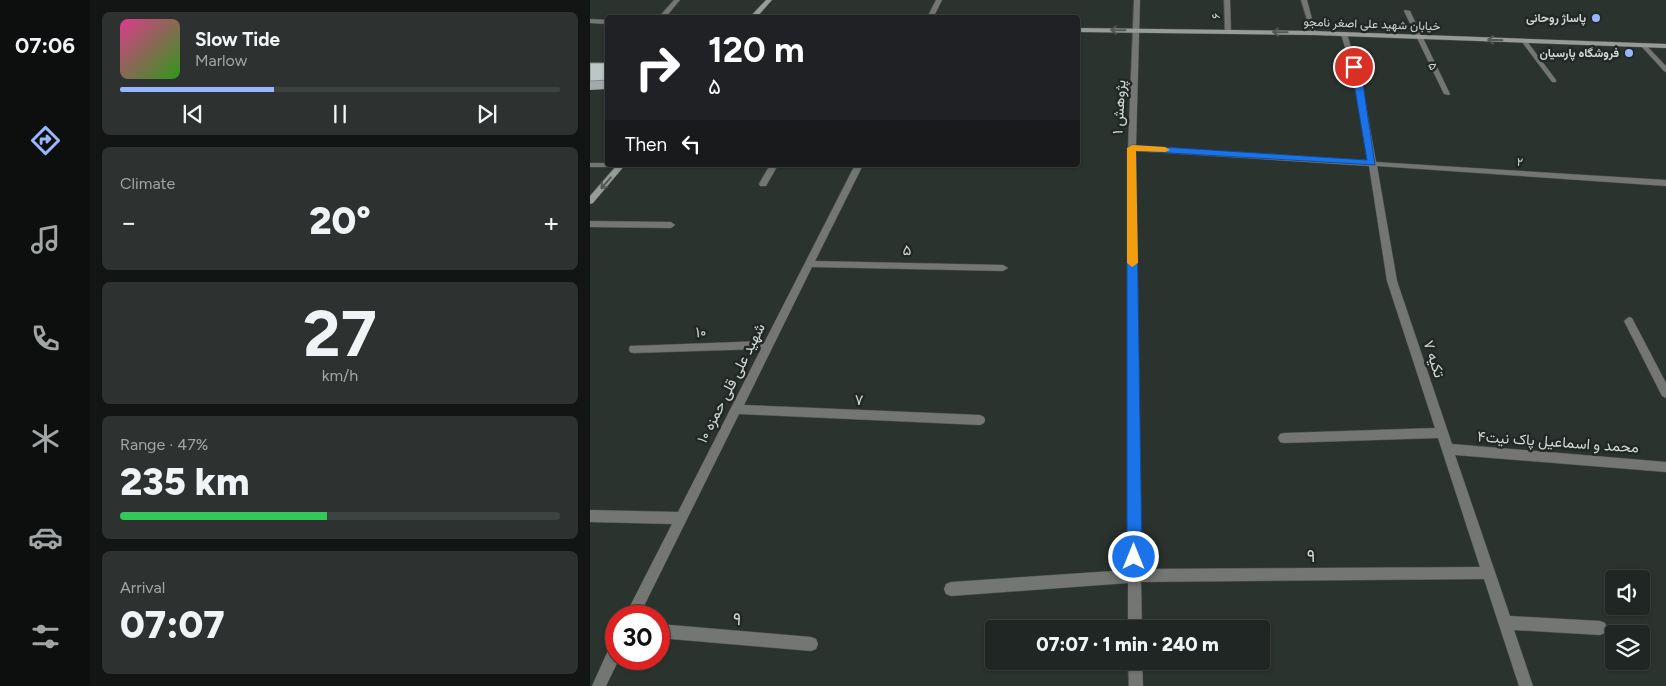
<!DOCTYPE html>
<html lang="en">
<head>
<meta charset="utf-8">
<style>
  body { margin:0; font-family:Figtree,Vazirmatn,sans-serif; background:#2d3230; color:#f1f3f6; height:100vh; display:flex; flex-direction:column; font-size:19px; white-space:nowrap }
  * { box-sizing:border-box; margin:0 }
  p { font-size:16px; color:#a2a5a6 }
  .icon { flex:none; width:28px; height:28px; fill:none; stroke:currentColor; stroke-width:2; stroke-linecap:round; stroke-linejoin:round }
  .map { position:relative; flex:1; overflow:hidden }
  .side { display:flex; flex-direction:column; gap:12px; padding:12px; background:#121513; width:500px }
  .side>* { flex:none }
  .banner { position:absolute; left:15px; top:15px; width:475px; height:152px; border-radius:5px; box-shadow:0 1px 4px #0004,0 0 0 1px #3d4341; background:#202124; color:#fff; overflow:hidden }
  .controls { position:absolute; left:1015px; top:570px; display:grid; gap:10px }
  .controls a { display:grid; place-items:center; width:45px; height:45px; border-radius:5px; background:#202623; box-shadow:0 1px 4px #0004,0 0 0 1px #3d4341; font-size:25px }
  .speed { position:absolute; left:15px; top:605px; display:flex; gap:10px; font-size:25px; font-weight:700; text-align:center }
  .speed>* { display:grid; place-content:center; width:65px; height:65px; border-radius:50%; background:#202623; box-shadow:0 1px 4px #0004,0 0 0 1px #3d4341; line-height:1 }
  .speed .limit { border:8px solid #d22; background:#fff; color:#111 }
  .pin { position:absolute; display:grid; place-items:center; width:42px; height:42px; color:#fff; margin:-21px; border:2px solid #fff; border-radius:50%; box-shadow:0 1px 5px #0007 }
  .me { position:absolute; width:55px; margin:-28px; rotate:0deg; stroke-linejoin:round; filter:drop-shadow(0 0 4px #0008) }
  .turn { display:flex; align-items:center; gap:18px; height:105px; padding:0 20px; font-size:22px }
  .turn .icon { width:65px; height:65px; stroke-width:2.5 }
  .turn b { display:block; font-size:35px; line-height:42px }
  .then { display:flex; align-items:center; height:48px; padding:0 20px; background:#0003; gap:10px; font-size:19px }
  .big { font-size:38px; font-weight:800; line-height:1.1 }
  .side .card { flex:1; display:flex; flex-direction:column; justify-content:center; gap:8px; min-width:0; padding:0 18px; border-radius:8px; background:#2d3230 }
  .side .dial { align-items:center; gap:0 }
  .dial b { font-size:65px; line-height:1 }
  .song { display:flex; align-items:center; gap:15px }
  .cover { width:60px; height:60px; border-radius:8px; background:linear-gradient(135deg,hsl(330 70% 55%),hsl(110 70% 35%)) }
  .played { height:5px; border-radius:2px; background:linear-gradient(90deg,#98b5fd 35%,#3d4341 35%) }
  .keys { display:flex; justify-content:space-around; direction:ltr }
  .heat { display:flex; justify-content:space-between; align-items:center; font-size:28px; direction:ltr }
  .charge { height:8px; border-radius:4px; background:linear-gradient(90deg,#34c759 47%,#3d4341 0) }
  .trip { position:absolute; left:395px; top:620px; width:285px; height:50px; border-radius:5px; background:#202623; box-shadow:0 1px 4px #0004,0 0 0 1px #3d4341; font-weight:800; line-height:50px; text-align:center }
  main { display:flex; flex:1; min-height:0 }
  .tabs { display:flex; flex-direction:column; width:90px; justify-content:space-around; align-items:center; background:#0d0f0e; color:#a2a5a6 }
  .tabs .icon { width:35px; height:35px }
  .tabs .current { color:#98b5fd }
  .tabs b { font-size:22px; color:#f1f3f6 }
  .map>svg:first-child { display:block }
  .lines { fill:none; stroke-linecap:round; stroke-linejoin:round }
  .street-casing { stroke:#49514d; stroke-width:1 }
  .secondary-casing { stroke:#49514d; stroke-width:1 }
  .street { fill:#737673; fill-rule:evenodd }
  .secondary { fill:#989c98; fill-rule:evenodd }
  .wall { fill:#a1aaa9 }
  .building { fill:#bbc6c5; stroke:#838b8a }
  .oneway { stroke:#515754 }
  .route { fill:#1a73e8; stroke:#114b97 }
  .slow { fill:#f59e0b }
  .poi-dot { fill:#98b5fd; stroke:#212926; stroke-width:2 }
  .labels { text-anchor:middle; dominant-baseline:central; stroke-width:5; stroke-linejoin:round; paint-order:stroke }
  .far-street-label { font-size:12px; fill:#d3d8d6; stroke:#212926 }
  .far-poi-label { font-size:12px; font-weight:bold; fill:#d3d8d6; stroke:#212926; text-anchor:end }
  .street-label { font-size:15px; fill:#d3d8d6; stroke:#212926 }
  .near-street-label { font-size:18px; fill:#d3d8d6; stroke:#212926 }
</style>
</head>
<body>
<main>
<nav class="tabs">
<b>07:06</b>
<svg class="icon current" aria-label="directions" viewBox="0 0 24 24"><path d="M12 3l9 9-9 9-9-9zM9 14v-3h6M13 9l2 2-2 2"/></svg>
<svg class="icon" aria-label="music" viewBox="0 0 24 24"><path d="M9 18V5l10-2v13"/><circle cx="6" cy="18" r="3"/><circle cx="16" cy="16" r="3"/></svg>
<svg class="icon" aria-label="phone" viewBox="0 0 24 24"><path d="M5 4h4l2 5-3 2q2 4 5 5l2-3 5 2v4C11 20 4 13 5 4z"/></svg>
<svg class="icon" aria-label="climate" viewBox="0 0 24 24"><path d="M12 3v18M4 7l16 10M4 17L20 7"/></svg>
<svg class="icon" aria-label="car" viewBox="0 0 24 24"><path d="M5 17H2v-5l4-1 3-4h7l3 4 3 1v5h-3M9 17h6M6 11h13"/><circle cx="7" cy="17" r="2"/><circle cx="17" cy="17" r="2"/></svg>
<svg class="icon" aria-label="filters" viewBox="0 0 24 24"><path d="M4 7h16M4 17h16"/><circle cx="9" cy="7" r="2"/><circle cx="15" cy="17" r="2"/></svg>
</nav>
<section class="side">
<div class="card">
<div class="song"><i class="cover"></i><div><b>Slow Tide</b><p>Marlow</p></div></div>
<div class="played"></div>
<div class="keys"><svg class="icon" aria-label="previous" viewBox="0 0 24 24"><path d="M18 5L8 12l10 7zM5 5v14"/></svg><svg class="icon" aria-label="pause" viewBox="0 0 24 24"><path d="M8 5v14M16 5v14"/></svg><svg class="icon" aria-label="next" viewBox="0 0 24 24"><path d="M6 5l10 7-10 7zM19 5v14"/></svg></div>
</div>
<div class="card"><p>Climate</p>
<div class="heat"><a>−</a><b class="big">20°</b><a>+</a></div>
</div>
<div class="card dial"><b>27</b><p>km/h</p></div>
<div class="card"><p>Range · 47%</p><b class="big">235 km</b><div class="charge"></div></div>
<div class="card"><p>Arrival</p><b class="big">07:07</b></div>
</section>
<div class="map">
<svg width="1076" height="686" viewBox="0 0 1076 686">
  <rect width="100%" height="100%" fill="#2b332f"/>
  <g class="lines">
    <!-- street casing -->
    <g class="street-casing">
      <g id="street">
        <polygon points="84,0 90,0 75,18 68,18"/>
        <polygon points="346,0 352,0 343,18 337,18"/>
        <path d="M544 0H550L546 146 778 161 766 84 751 34 754 32 757 34 772 84 786 162 1076 180V186L787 166 807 281 862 444 1076 462V472L865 455 920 616 1010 621 1015 623 1017 628 1015 633 1010 635 924 630 943 686H929L894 579 551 582 552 629H538V583L361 596 356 594 354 589 356 584 361 582 538 570V148ZM546 151 779 166 797 281 845 428 694 433 690 434 688 438 690 442 694 443 848 438 890 567 551 569Z"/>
        <polygon points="634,0 640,0 641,31 638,33 635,31"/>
        <polygon points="711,0 717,0 726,34 721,33"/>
        <polygon points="815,10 820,11 860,94 859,95 854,94 814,11"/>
        <polygon points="0,19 18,20 18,24 0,23"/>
        <polygon points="932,40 936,40 966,80 966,82 962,82 932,42"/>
        <polygon points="1051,44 1055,44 1076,66 1076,72 1074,71 1051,46"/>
        <polygon points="0,163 18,163 18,165 35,165 31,167 0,167"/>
        <polygon points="180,165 188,165 176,186 170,186 169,184"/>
        <polygon points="265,165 273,165 225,261 413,265 418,268 413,271 222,267 154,405 390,415 394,417 395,420 394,423 390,425 149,414 49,616 35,616 82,524 0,522 0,510 88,512 171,349 44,353 40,352 39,349 40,346 175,341"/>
        <polygon points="0,221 81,222 85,225 81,228 0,227"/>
        <polygon points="1039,317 1042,318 1076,383 1076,398 1072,396 1034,321"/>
        <polygon points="69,624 221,637 226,639 228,644 226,649 221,651 69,638"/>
        <polygon points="26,642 26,659 29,659 16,686 2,686 21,644"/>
        <polygon points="538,661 552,661 553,686 539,686"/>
      </g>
    </g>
    <!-- secondary casing -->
    <g class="secondary-casing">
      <g id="secondary">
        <polygon points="176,0 182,0 166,18 159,18"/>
        <polygon points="488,28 724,31 1076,44 1076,48 724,35 488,32"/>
        <polygon points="27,165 35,165 3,203 0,204 0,196"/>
      </g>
    </g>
    <!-- street -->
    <use href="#street" class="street"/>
    <!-- secondary -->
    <use href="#secondary" class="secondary"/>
  </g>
  <!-- wall -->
  <polygon class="wall" points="0,63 18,63 18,89 0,90"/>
  <!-- building -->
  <polygon class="building" points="0,63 18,63 18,80 0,81"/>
  <!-- one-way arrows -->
  <defs><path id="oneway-shaft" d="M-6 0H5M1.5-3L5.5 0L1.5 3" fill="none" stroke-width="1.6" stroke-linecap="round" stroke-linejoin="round" transform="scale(1.25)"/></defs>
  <g class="oneway">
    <use href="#oneway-shaft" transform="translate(528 30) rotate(-179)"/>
    <use href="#oneway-shaft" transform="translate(690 32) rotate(-179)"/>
    <use href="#oneway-shaft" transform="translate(905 40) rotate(-178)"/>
    <use href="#oneway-shaft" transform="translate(16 183) rotate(131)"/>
  </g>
  <!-- route -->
  <polygon class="route" points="761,66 768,67 773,84 785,165 546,151 552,557 550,562 544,564 539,562 537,557 537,148 542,145 777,160"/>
  <!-- slow -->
  <polygon class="slow" points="542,145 575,147 580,150 575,152 546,151 548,263 542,267 537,263 537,148"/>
  <!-- markers -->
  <g class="poi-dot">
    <circle cx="1006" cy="18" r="5"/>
    <circle cx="1039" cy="53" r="5"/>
  </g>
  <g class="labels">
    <!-- far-street labels -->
    <g class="far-street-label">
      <text transform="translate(626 16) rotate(-91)">۶</text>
      <text transform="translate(782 24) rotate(2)">خیابان شهید علی اصغر نامجو</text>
      <text transform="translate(843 66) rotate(63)">۵</text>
      <text transform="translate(930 162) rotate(4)">۲</text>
    </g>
    <!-- far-poi labels -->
    <g class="far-poi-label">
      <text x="996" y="18">پاساژ روحانی</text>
      <text x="1029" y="53">فروشگاه پارسیان</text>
    </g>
    <!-- street labels -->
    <g class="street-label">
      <text transform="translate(529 107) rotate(-87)">پژوهش ۱</text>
      <text transform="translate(317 250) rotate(1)">۵</text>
      <text transform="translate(111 332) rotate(-2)">۱۰</text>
      <text transform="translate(844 359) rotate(72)">تکیه ۷</text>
      <text transform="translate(141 383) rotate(-63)">شهید علی قلی حمزه ۱۰</text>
      <text transform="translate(269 400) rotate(2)">۷</text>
      <text transform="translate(968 442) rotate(4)">محمد و اسماعیل پاک نیت۴</text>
    </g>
    <!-- near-street labels -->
    <g class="near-street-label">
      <text x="721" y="556">۹</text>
      <text transform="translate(147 619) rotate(5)">۹</text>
    </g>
  </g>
</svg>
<div class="controls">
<a><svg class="icon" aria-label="sound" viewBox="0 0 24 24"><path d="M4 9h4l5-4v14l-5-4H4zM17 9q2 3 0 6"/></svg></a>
<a><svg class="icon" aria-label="layers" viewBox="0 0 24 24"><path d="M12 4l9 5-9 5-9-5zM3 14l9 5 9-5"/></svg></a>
</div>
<div class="speed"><div class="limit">30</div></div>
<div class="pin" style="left:764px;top:67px;background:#d93025"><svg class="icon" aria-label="arrive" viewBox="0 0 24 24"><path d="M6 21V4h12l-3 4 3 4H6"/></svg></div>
<svg class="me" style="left:544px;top:557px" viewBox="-20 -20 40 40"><circle r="17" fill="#1a73e8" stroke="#fff" stroke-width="3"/><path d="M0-11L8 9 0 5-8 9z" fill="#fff"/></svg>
<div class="trip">07:07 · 1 min · 240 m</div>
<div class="banner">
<div class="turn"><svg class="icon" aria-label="right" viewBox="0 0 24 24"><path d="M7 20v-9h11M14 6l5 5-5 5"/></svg><div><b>120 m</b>۵</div></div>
<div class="then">Then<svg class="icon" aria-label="left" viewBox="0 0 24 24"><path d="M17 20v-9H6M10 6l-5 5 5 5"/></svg></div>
</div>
</div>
</main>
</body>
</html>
